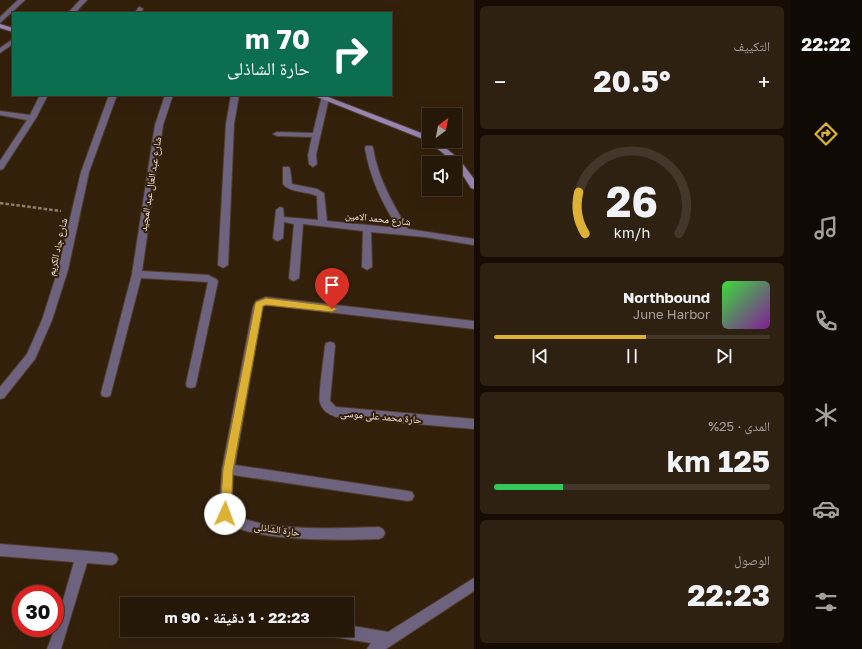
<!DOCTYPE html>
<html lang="ar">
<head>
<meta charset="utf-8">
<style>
  body { margin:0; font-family:"Golos Text","Noto Naskh Arabic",sans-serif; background:#2e2112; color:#f1f3f6; direction:rtl; height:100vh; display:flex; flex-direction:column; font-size:15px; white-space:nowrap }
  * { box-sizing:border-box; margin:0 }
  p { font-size:13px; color:#a4a09c }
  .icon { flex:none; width:22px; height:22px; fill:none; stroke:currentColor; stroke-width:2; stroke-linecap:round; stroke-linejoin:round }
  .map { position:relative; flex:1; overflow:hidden; direction:ltr }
  .details { display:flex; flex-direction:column; gap:6px; padding:6px; background:#150d04; width:316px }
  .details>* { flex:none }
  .top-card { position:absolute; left:12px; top:12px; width:380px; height:84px; border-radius:0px; box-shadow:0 4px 16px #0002,0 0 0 1px #423729; direction:rtl; background:#0b6e4f; color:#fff; overflow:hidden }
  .needle { width:26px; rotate:32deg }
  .buttons { position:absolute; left:422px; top:108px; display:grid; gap:8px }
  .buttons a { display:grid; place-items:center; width:40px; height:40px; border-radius:0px; background:#261808; box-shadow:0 4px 16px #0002,0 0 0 1px #423729; font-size:20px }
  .speed { position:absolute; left:12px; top:585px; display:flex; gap:8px; font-size:20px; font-weight:700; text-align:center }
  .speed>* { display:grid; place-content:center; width:52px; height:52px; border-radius:50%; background:#261808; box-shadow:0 4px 16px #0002,0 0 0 1px #423729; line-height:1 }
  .speed .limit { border:6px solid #d22; background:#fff; color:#111 }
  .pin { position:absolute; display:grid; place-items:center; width:34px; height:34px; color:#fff; margin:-41px -17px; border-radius:50% 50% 50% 0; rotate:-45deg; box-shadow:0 0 4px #0007 }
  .pin .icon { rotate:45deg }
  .me { position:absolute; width:44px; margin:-22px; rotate:2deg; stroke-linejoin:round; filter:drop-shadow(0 0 3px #0008) }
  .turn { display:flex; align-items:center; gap:14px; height:84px; padding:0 16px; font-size:18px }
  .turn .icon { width:52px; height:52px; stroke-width:2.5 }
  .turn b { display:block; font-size:28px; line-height:34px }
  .big { font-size:30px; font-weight:700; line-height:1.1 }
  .details .card { flex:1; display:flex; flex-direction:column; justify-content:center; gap:6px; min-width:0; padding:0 14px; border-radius:6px; background:#2e2112 }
  .details .dial { align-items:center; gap:0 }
  .dial svg { height:104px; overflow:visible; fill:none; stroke:#423729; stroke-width:7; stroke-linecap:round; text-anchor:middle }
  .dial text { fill:#f1f3f6; stroke:none }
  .song { display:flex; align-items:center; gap:12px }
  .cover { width:48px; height:48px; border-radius:6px; background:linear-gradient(135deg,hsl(120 70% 55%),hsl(290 70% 35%)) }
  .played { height:4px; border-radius:2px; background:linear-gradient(90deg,#ddb133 55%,#423729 55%) }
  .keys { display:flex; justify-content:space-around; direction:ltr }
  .heat { display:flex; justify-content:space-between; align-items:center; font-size:22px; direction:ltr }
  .charge { height:6px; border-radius:3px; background:linear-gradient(90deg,#34c759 25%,#423729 0) }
  .trip { position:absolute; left:120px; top:597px; width:234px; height:40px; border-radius:0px; background:#261808; box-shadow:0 4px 16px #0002,0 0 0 1px #423729; font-weight:700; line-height:40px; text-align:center; direction:rtl }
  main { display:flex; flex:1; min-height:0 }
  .menu { display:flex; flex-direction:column; width:72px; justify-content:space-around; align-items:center; background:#0f0a03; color:#a4a09c }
  .menu .icon { width:28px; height:28px }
  .menu .selected { color:#ddb133 }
  .menu b { font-size:18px; color:#f1f3f6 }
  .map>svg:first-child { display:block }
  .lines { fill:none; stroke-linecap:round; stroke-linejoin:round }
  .street-casing { stroke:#4f3c29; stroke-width:2 }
  .secondary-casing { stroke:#4f3c29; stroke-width:2 }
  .path { stroke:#8d7d6c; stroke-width:2.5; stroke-dasharray:3.5 2; stroke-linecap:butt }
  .street { fill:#6e637f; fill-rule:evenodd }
  .secondary { fill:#9885b2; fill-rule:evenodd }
  .route { fill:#ddb133; stroke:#907321 }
  .labels { text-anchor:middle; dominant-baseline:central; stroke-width:4; stroke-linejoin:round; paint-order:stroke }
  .street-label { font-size:10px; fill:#f8ebde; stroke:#33200b }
</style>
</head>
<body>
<main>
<nav class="menu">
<b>22:22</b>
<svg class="icon selected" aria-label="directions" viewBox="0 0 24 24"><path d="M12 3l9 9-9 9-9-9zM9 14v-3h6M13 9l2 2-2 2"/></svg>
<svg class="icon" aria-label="music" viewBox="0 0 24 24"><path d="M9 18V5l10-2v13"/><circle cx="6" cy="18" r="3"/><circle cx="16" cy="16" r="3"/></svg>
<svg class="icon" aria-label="phone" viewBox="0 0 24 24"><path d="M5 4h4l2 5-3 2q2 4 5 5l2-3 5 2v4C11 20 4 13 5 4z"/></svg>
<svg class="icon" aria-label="climate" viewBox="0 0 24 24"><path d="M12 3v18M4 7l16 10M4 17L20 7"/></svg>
<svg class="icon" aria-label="car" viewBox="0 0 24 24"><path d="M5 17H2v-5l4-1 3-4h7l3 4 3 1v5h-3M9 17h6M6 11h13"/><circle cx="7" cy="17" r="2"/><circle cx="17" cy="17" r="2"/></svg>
<svg class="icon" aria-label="filters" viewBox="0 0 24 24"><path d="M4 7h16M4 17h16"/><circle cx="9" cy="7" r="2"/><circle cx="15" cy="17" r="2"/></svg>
</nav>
<section class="details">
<div class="card"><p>التكييف</p>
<div class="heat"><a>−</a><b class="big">20.5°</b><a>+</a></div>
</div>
<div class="card dial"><svg viewBox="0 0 100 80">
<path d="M14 69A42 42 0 1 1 86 69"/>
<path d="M14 69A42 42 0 0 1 9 37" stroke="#ddb133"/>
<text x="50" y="56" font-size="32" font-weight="700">26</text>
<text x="50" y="72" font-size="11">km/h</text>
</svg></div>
<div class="card">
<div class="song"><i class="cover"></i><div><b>Northbound</b><p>June Harbor</p></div></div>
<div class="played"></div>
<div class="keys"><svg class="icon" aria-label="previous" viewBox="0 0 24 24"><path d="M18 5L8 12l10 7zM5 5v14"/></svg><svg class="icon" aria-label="pause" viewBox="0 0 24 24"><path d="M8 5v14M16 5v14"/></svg><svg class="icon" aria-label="next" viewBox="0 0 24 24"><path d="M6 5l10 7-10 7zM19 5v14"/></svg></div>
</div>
<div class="card"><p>المدى · 25%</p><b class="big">125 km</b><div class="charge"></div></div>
<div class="card"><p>الوصول</p><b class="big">22:23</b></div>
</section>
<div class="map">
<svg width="474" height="649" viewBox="0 0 474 649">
  <rect width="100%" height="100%" fill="#33200b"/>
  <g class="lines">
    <!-- street casing -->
    <g class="street-casing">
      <g id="street">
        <polygon points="18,0 25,0 0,23 0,17"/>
        <polygon points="80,0 87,0 75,13 68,13"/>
        <polygon points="140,7 143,9 141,13 135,13 138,8"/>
        <polygon points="13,39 13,44 0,53 0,48"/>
        <polygon points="40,95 48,95 36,118 3,169 0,170 0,161 27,120 0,115 0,111 30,115"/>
        <polygon points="109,95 117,95 89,172 68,270 52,320 35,359 4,398 0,399 0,387 27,354 42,320 58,270 81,172"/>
        <polygon points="165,95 173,95 163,125 142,271 208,275 216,279 218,281 196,384 195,387 191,388 187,387 186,384 208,282 141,278 111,393 110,396 106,397 102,396 101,393 132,274 155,125"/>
        <polygon points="231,95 239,95 234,124 228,265 223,268 218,265 226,124"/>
        <polygon points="322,96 325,96 329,98 316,155 317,164 313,167 309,164 308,155 312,137 277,136 273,134 277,132 313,133"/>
        <path d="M366 146H372L373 148C378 178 392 203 408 229L474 239V245L425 237 371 232 372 267 367 270 362 267 363 231 303 224 299 278 294 281 291 280 289 278 294 224 284 222 283 238 278 241 275 240 273 238 276 210 280 207 283 208 284 217 318 220 317 196C307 191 290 193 283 184V167H289L290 169 292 184 317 189 324 193 327 221 398 228C382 203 370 178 365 148Z"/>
        <path d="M266 297 474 321V329L267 305 263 306 235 465 408 491 412 492 414 496 412 500 408 501 233 475 231 512C260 533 343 528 379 527L383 529 385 533 383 537 379 539C349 540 233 544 219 514L222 469 253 307 256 301Z"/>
        <path d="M330 342 334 343 335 346 330 401 336 407 474 419V429L336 417C328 414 323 411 320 403 318 395 324 357 325 346L326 343Z"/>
        <polygon points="0,544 112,553 116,555 118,559 116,563 112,565 87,563 61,649 47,649 55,628 74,562 0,556"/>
        <polygon points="474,578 474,591 386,649 367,649 371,643 334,637 329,635 327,630 347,630 347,625 388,632"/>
      </g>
    </g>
    <!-- secondary casing -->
    <g class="secondary-casing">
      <g id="secondary">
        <polygon points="0,24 13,28 13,32 0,28"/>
        <polygon points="312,95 323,95 429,136 429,141 437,141 459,159 474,179 474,189 471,188 455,163 428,141"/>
      </g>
    </g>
    <!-- path -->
    <polyline class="path" points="0,203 61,211"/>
    <!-- street -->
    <use href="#street" class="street"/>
    <!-- secondary -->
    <use href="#secondary" class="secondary"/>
  </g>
  <!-- route -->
  <polygon class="route" points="266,298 332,306 337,309 332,312 266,305 263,306 233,470 231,514 229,518 225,519 221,518 220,514 223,470 255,304 256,302"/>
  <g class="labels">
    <!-- street labels -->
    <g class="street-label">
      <text transform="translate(150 184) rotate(-81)">شارع عبد العال عبد المجيد</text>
      <text transform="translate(378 218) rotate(6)">شارع محمد الامين</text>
      <text transform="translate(57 247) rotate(-77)">شارع جاد الكريم</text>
      <text transform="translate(381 416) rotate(5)">حارة محمد على موسى</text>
      <text transform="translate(277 529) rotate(8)">حارة الشاذلى</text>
    </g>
  </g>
</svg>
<div class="buttons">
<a><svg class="needle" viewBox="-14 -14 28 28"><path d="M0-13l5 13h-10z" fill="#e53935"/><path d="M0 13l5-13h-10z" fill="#a4a09c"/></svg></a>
<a><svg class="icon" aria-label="sound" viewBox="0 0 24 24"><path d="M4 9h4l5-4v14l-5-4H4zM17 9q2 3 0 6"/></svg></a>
</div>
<div class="speed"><div class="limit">30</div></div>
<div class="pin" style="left:332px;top:309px;background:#d93025"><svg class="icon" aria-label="arrive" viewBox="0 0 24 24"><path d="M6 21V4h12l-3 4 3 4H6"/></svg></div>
<svg class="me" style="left:225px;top:514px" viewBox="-20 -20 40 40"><circle r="19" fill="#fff"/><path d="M0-13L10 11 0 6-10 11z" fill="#ddb133"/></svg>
<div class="trip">22:23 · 1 دقيقة · 90 m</div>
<div class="top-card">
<div class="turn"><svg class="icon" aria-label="right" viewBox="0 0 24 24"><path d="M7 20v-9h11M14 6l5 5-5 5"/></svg><div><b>70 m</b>حارة الشاذلى</div></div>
</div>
</div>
</main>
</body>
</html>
